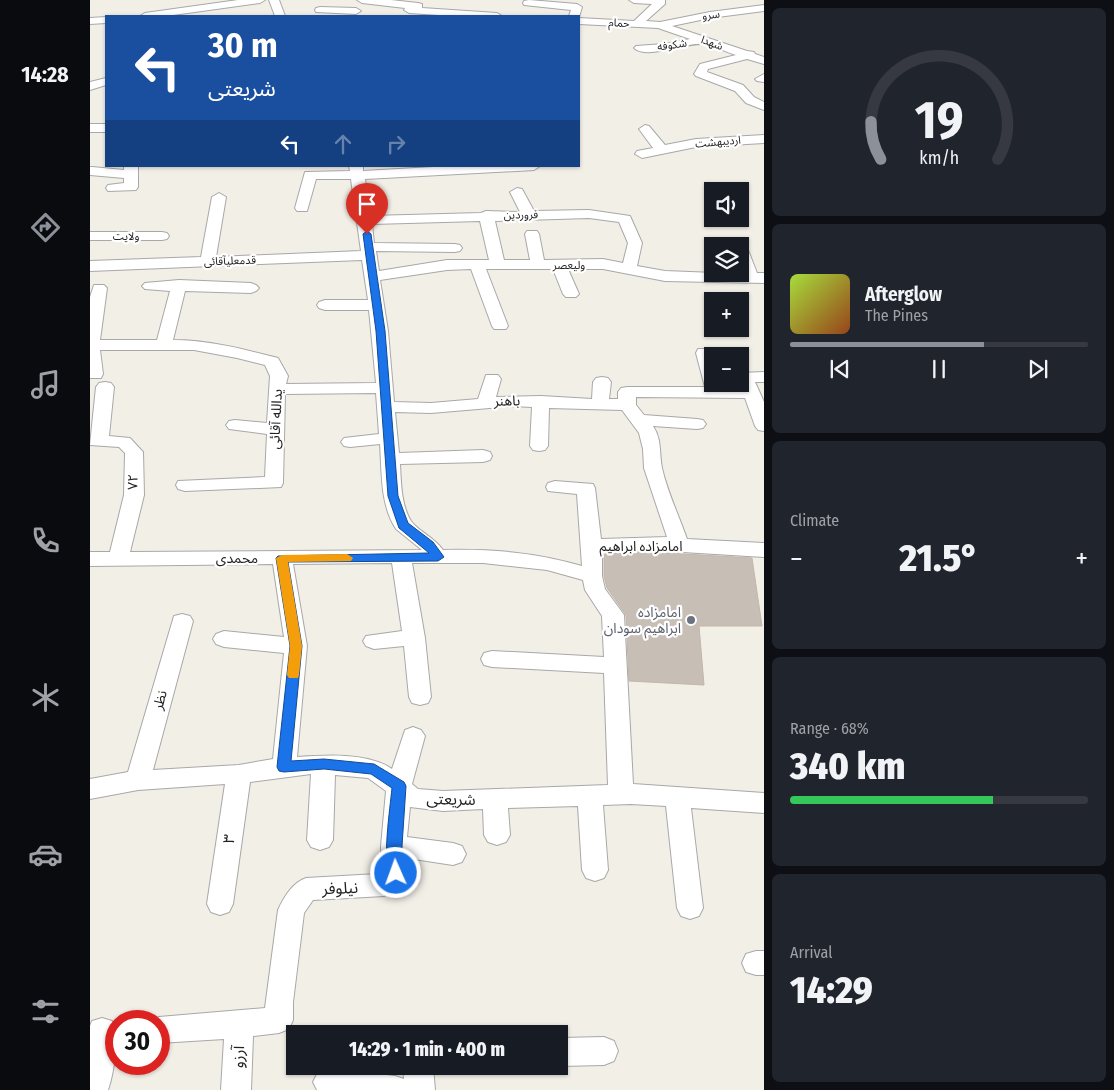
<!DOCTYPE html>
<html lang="en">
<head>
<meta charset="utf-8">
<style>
  body { margin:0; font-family:"Fira Sans Condensed","Noto Sans Arabic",sans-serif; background:#20242c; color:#f1f3f6; height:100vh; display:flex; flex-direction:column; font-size:19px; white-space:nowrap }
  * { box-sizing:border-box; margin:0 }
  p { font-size:16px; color:#9ea1a6 }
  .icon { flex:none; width:28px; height:28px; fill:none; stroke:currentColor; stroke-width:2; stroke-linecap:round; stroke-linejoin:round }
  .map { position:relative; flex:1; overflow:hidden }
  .side { display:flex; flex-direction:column; gap:8px; padding:8px; background:#0d0f14; width:350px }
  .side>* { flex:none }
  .guide { position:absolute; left:15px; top:15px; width:475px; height:152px; border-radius:0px; box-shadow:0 1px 4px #0004; background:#1a4fa0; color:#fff; overflow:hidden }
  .fabs { position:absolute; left:614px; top:182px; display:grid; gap:10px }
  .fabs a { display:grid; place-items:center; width:45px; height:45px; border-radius:0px; background:#171b24; box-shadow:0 1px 4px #0004; font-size:25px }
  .speed { position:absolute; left:15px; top:1010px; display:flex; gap:10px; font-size:25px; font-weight:700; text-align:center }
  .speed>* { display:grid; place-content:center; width:65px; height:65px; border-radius:50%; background:#171b24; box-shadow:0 1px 4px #0004; line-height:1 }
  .speed .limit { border:8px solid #d22; background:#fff; color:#111 }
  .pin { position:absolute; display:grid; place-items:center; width:42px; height:42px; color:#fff; margin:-51px -21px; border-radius:50% 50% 50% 0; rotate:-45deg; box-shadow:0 0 5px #0007 }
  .pin .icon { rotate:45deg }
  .me { position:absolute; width:55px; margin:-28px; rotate:358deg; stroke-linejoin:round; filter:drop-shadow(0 0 4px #0008) }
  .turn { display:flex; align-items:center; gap:18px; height:105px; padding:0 20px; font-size:22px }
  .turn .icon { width:65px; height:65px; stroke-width:2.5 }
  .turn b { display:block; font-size:35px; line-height:42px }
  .lanes { display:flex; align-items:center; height:48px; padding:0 20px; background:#0003; justify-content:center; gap:25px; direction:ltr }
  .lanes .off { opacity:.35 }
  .big { font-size:38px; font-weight:800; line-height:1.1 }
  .side .tile { flex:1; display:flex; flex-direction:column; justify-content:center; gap:8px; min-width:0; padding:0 18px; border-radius:8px; background:#20242c }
  .side .dial { align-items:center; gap:0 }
  .dial svg { height:130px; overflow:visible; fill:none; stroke:#363941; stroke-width:7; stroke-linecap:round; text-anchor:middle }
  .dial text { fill:#f1f3f6; stroke:none }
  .song { display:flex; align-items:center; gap:15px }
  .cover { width:60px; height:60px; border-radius:8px; background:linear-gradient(135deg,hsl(80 70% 55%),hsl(20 70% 35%)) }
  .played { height:5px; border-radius:2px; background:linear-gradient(90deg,#8c9099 65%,#363941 65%) }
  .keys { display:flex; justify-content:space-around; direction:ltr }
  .heat { display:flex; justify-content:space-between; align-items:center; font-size:28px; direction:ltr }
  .charge { height:8px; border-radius:4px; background:linear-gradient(90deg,#34c759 68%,#363941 0) }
  .trip { position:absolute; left:196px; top:1025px; width:282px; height:50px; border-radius:0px; background:#171b24; box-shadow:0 1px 4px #0004; font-weight:800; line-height:50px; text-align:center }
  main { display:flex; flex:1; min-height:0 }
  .menu { display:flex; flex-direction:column; width:90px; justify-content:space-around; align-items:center; background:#090b0e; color:#9ea1a6 }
  .menu .icon { width:35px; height:35px }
  .menu .current { color:#8c9099 }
  .menu b { font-size:22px; color:#f1f3f6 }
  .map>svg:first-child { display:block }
  .building { fill:#c7beb6; stroke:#c4b6a9 }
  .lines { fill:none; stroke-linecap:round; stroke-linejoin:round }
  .street-casing { stroke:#a8a8a8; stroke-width:2 }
  .street { fill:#fff; fill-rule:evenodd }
  .route { fill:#1a73e8; stroke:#114b97 }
  .slow { fill:#f59e0b }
  .worship-dot { fill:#6b7280; stroke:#fff; stroke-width:2 }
  .labels { text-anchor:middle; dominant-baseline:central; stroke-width:4.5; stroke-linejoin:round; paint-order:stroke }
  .far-street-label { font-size:11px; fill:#212121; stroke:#fff }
  .street-label { font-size:14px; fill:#212121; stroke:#fff }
  .worship-label { font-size:14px; fill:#5b616d; stroke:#fff; text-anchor:end }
  .near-street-label { font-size:16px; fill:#212121; stroke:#fff }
</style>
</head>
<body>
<main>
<nav class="menu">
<b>14:28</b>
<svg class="icon current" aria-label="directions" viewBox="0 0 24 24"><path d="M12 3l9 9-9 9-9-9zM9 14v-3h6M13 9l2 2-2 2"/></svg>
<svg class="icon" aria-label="music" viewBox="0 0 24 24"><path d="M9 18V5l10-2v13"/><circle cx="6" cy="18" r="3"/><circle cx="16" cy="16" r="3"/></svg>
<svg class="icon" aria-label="phone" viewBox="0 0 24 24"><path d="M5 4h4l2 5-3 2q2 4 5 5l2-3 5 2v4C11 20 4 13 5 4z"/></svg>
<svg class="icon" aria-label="climate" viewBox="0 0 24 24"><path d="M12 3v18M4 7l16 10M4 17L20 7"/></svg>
<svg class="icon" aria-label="car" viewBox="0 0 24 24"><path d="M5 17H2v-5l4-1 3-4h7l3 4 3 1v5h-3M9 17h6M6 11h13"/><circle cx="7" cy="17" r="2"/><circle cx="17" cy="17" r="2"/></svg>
<svg class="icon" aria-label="filters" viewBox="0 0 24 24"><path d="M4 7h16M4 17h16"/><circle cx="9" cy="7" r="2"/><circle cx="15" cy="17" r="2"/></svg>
</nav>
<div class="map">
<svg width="674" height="1090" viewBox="0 0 674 1090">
  <rect width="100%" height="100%" fill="#f2efe7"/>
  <!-- building -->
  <polygon class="building" points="560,552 662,558 672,626 609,626 614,685 539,681 536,615 517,588 514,576 514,554"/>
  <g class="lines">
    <!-- street casing -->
    <g class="street-casing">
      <g id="street">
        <polygon points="148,0 175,0 170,3 76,16 50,16 55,13"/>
        <polygon points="179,0 189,0 195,16 185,16"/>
        <polygon points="267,0 301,0 328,3 332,4 332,8 407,13 412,16 364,16 319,13 314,10 315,8 272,3"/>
        <polygon points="439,0 487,4 492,7 489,17 479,16 481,10 434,5 433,3 434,1"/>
        <path d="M539 0H575V4L556 21 570 22 620 12 674 5V11L620 18 582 26 657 51 664 52 665 54 674 57V64L657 59 618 69 617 72 653 85 664 97 674 102V110L656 103 645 91 606 76 604 74 610 64 646 55C636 52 623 45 613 44 597 42 557 60 544 48L546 46 575 44 600 39 568 28 489 24V18L544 21 562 4 544 3Z"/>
        <polygon points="230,7 266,8 271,11 266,14 226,12 225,10 226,8"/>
        <polygon points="16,17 16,23 0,24 0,18"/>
        <polygon points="674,74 674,82 667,81 665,79"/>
        <polygon points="16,78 16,85 0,90 0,82"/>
        <rect x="0" y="124" width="16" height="8"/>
        <polygon points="555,125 559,126 575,145 606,139 674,135 674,143 606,147 552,158 545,154 547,151 563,148 549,129"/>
        <polygon points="34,166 48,166 48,187 46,190 18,191 16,188 18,185 34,183 34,178 0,175 0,167 2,167 34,170"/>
        <path d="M259 166H273V171L361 166H450L444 170 275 179 280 216 391 213 396 211 430 212 420 192 427 188 432 189 444 211 499 210 540 216 552 243 547 266 575 271 650 274V246H648L656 247 658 250 667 273H674V283L575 281 513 269H478L489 294 486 297H476L473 294 463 269H396L418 326 416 329H404L402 326 381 269 357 270 290 280 298 331 304 402 341 403 388 399 396 375H408L411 379 406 397 451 396 502 399 503 382 506 378 512 377 518 378 521 382 519 399H528V392L531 388 537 387H615L606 353 608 349H620L623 356 622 384H631L632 388H651L649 384 650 373 674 372V382H665L674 402V431L668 430 665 426 655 398 546 397V405L554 415 607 419 613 420 616 424 613 428 607 429 563 426C572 439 569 453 572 468 577 491 589 516 597 539L674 543V557L560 550 512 552V576L515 589 534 615 543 784 674 793V813L601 808 613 908 609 916 600 919 591 916 587 908 576 806 541 804 513 805 518 870 514 878 505 881 496 878 492 870 488 806 418 808 420 835 416 842 407 845 398 842 394 835 393 809 353 811 320 807 317 837 363 843 372 846 376 854 372 862 363 865 317 858C318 877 313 889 294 896L223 900 214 913 203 1002V1020L199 1029 189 1033 163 1036 161 1090H131L134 1039 69 1043V1021H59L69 1017 175 1008 188 910C194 897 202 883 216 878L288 874 292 869 291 846 296 791 278 778 245 775 243 840 239 847 230 850 221 847 217 840 221 774 160 782 143 904 139 912 130 915 121 912 117 904 135 784 48 790 0 799V779L38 772 84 616 92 614 100 616 103 621 63 770 149 765 183 759 194 653 134 647 126 644 123 639 126 634 134 631 194 637 183 564 0 566V552H20L34 495 35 453 29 447 0 445 6 387 9 383 15 382 21 383 24 387 19 436 40 438 53 452 54 495 40 552 332 550 306 529C290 505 292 472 290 444L260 447 254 446 251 442 254 438 289 434 286 393 195 394 193 483 191 487 95 491 88 489 86 485 88 481 175 477 177 434 139 429 136 425 139 421 145 420 177 423 180 376 175 365 147 358 104 350H10L13 374 11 378H0V297L4 285H14L17 288 10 340H67L80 291 55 289 52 286 55 283 89 280 161 283 166 285 169 288 166 291 161 293 95 291 83 340C119 340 153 349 188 358L198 376 196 384 286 383 279 310H235L229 308 227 305 229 302 235 300H278L272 260 0 271V261L111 257 122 197 129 193 136 197 126 257 271 251 261 179H226L217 211H207L205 208 215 172 260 171ZM499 218 529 222 538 243 533 263 513 259 454 260 449 234 447 231H437L435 234 440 260H414L405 221ZM390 221 399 260H357L289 271 286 251 365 252 370 251 372 248 370 245 365 244 284 243 282 224ZM422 406 442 407 440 446 443 450 449 451 455 450 458 446 459 408 532 410 549 433 553 449 554 468 577 537 511 539 505 488 503 484 465 481 458 483 456 487 458 491 487 494 492 566C444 552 402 549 353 550 345 538 327 530 321 521 311 505 311 482 310 464L393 462 400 460 402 456 400 452 393 450 309 453 305 412 341 413ZM302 563 312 631 276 636 273 641 276 646 284 649 314 646 319 697 322 703 330 705 338 703 341 697 335 638 322 563H393L457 570 493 580 495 590 512 616 514 657 402 651 394 653 391 659 394 665 402 667 514 673 518 785 353 791 328 789 322 784 335 736 331 730 323 727 315 730 302 769C278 752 235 755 207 757L217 646 203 564Z"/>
        <polygon points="0,232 72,232 77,233 79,236 77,239 72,240 0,240"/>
        <polygon points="666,951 674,951 674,975 666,975 656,972 652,963 656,954"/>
        <path d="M12 1018 22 1021C29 1038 24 1073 18 1090H0V1026L2 1021Z"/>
        <polygon points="514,1037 524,1041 528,1051 524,1061 514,1065 470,1066 470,1038"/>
        <polygon points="313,1066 343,1066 345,1090 227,1090 223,1082 228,1072 238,1068 305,1076 314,1079"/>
      </g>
    </g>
    <!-- street -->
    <use href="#street" class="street"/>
  </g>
  <!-- route -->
  <path class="route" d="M277 231 281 234 295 331 308 496 318 523 343 542 354 557 348 561 198 562 212 646 201 761 234 759 284 764 314 782 316 786 312 846 313 873 311 878 306 879 300 878C292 860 300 809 302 788L281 774 234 769 194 772 189 771 187 767 200 646 186 558 188 556 339 553 309 528 298 496 286 331 273 234Z"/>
  <!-- slow -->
  <polygon class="slow" points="257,554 263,558 261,561 198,562 212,646 209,675 208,678 199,678 197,675 200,646 186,558 192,555"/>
  <!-- markers -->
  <circle class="worship-dot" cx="601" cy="620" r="5"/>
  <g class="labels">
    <!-- far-street labels -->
    <g class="far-street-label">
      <text transform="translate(621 15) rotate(-8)">سرو</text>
      <text transform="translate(529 23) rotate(3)">حمام</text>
      <text transform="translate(622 43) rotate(20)">شهدا</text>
      <text transform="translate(582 45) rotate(-8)">شکوفه</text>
      <text transform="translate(628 142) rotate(-5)">اردیبهشت</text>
      <text transform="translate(431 215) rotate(-1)">فروردین</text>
      <text x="36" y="236">ولایت</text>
      <text transform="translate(140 261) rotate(-2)">قدمعلیآقائی</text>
      <text x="479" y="265">ولیعصر</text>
    </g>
    <!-- street labels -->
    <g class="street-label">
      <text transform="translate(417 401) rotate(-1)">باهنر</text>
      <text transform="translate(186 419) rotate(-87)">یدالله آقائی</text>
      <text transform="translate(43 482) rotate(-89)">۷۲</text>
      <text x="551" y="546">امامزاده ابراهیم</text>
      <text x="147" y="558">محمدی</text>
      <text transform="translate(70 700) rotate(-74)">نظر</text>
    </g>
    <!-- worship labels -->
    <g class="worship-label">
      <text x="591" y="612">امامزاده<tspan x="591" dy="16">ابراهیم سودان</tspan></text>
    </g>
    <!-- near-street labels -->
    <g class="near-street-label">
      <text transform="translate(361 799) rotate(1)">شریعتی</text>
      <text transform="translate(139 839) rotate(-82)">۳</text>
      <text transform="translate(250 888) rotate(-2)">نیلوفر</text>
      <text transform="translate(148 1057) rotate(-87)">آرزو</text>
    </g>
  </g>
</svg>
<div class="fabs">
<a><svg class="icon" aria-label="sound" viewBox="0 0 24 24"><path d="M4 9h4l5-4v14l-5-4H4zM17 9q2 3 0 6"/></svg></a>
<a><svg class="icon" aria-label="layers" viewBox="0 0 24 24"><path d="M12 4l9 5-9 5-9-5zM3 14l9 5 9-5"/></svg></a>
<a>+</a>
<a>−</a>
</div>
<div class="speed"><div class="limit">30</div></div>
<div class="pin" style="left:277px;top:234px;background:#d93025"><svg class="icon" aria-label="arrive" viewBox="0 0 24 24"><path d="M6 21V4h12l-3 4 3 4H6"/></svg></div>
<svg class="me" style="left:306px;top:873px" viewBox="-20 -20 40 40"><circle r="17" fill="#1a73e8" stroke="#fff" stroke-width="3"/><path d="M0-11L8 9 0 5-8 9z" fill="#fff"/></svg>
<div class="trip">14:29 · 1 min · 400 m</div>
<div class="guide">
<div class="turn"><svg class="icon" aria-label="left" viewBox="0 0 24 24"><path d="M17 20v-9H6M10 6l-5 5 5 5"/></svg><div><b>30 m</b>شریعتی</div></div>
<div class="lanes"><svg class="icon" aria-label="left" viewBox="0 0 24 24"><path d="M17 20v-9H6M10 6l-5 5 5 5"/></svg><svg class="icon off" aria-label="ahead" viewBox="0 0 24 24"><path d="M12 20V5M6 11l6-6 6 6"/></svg><svg class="icon off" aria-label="right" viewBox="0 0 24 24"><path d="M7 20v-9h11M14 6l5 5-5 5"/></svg></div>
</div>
</div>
<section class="side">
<div class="tile dial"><svg viewBox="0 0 100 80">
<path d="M14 69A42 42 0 1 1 86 69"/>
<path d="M14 69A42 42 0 0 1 8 46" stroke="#8c9099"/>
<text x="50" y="56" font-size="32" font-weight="700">19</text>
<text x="50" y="72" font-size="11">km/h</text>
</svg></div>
<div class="tile">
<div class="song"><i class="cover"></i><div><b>Afterglow</b><p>The Pines</p></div></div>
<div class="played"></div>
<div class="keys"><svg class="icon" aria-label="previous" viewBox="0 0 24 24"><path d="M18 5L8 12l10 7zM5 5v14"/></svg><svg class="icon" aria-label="pause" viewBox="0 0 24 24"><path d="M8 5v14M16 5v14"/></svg><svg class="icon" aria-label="next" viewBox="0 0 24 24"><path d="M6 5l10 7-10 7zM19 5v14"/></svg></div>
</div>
<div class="tile"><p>Climate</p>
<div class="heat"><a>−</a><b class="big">21.5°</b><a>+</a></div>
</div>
<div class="tile"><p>Range · 68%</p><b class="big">340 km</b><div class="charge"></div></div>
<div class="tile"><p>Arrival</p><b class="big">14:29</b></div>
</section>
</main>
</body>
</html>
